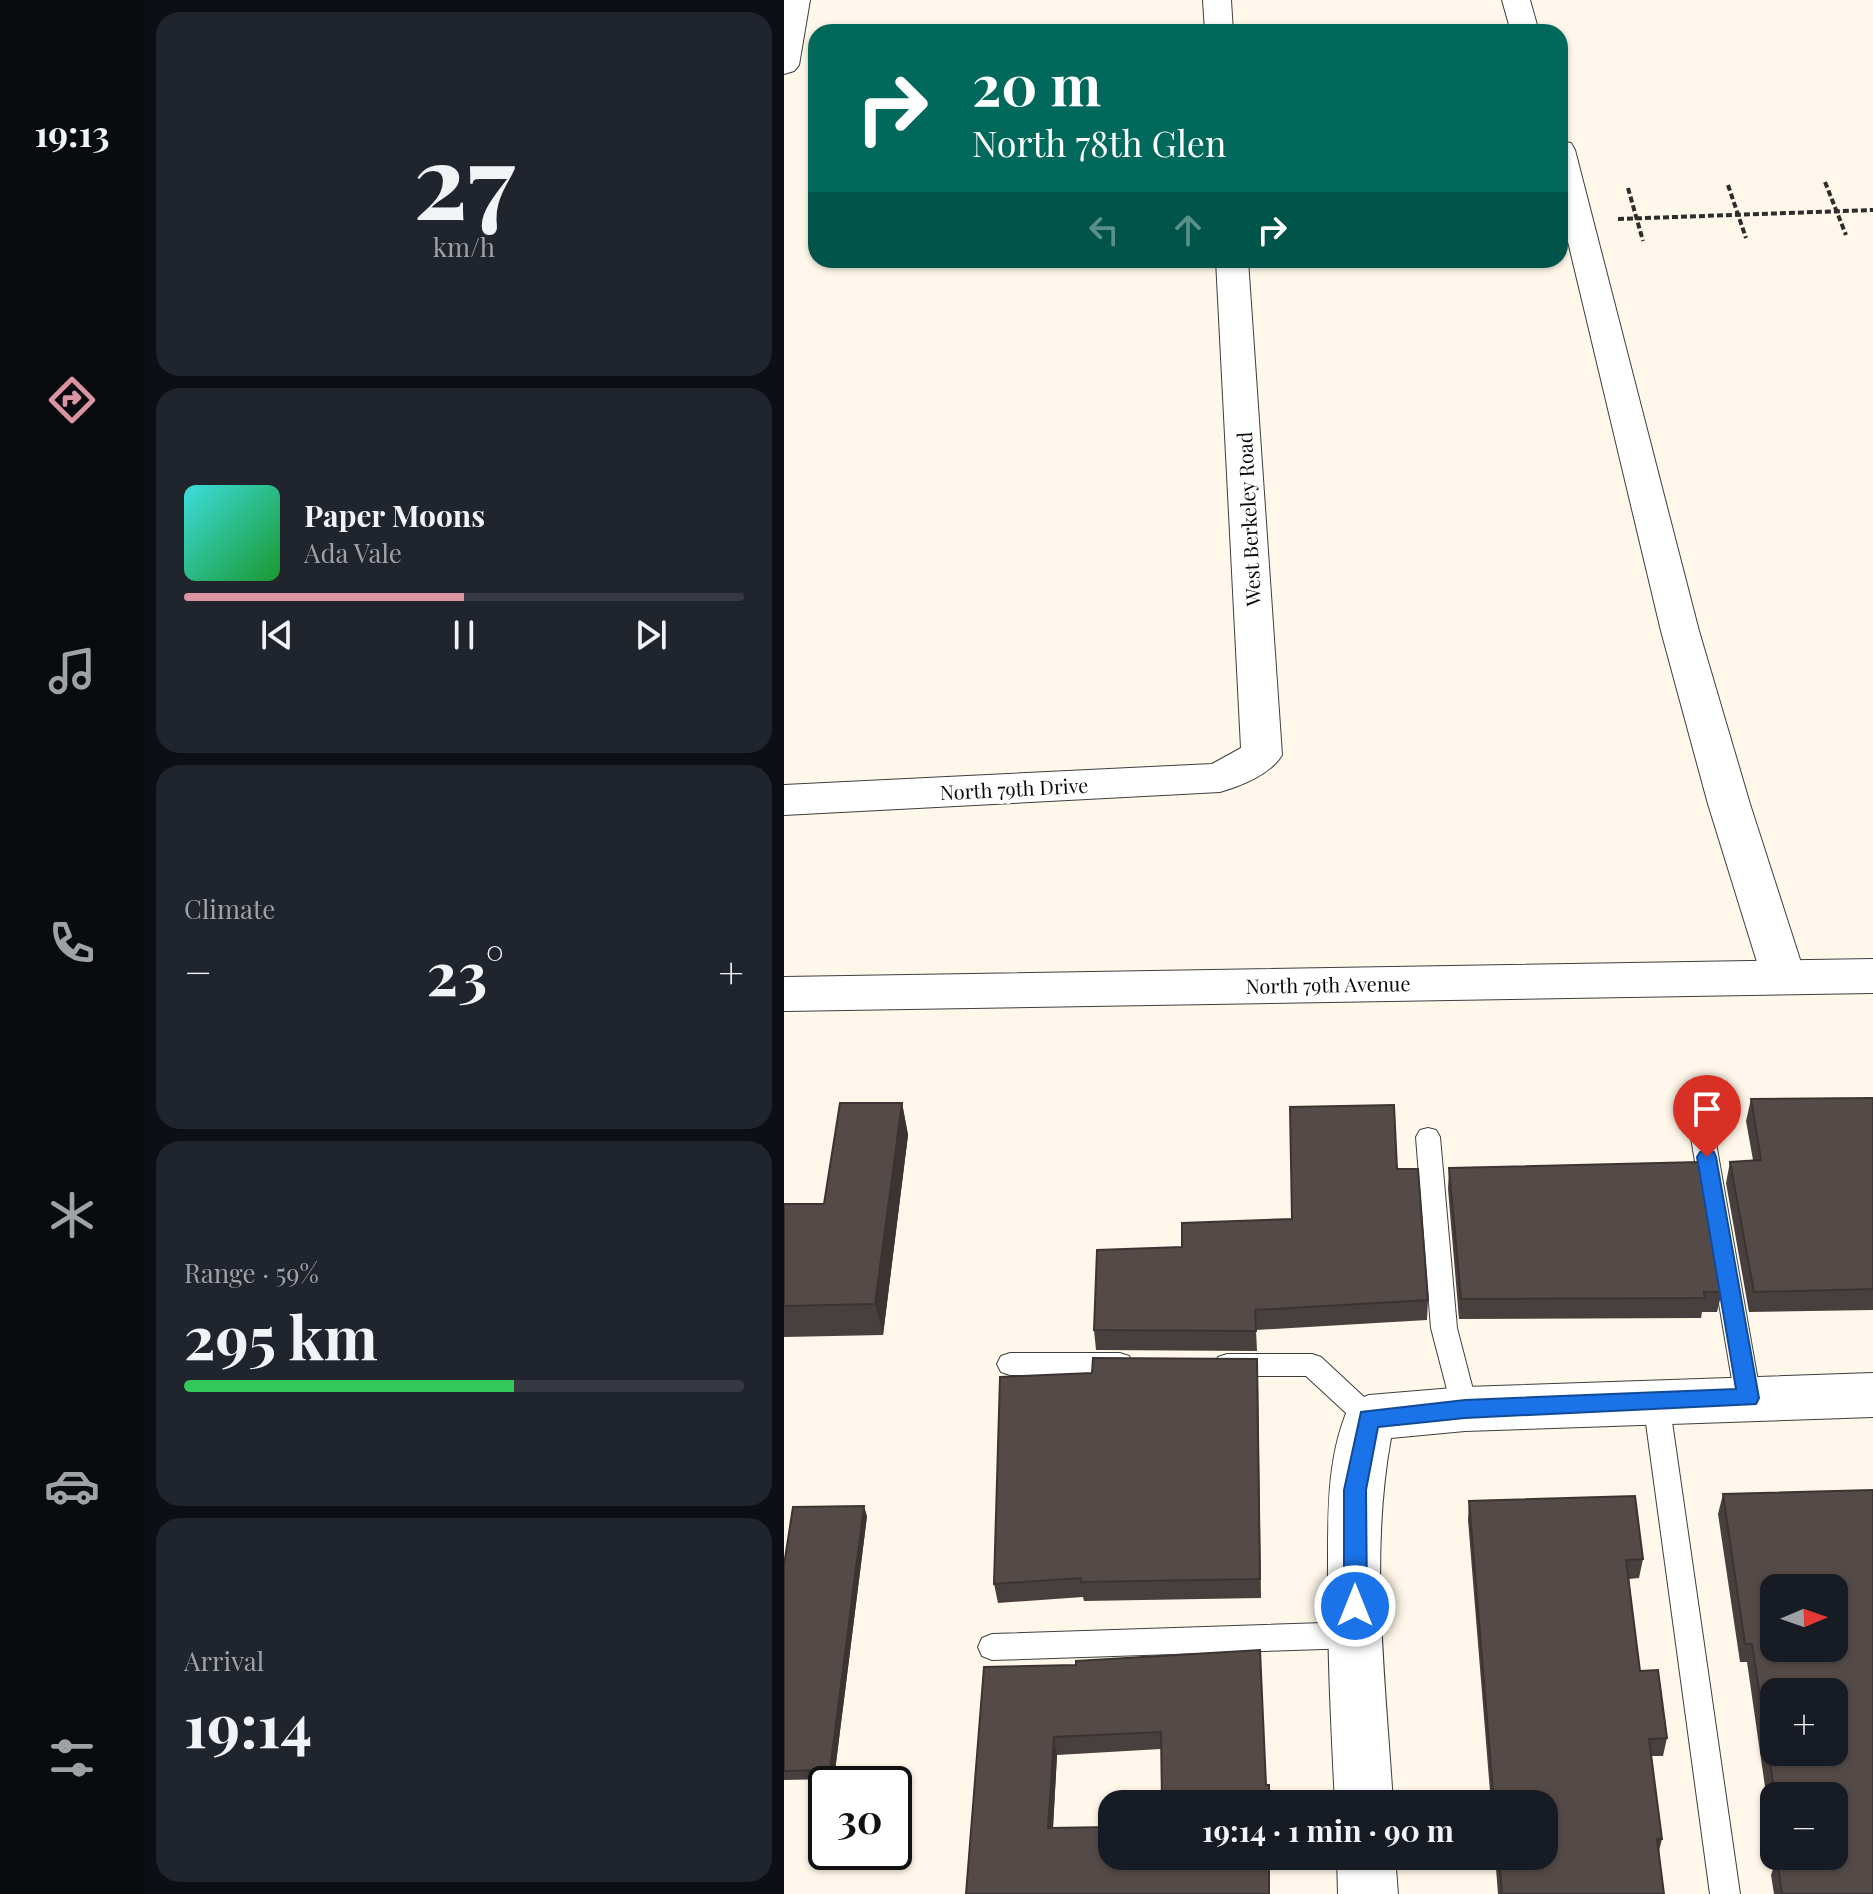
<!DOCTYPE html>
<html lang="en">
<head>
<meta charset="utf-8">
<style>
  body { margin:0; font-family:"Playfair Display",serif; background:#20242c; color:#f1f3f6; height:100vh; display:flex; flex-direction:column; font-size:30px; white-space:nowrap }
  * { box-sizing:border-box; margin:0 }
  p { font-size:26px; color:#9ea1a6 }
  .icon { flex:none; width:44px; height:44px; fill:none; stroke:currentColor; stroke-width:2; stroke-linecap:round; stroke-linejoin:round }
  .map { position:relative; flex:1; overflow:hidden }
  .details { display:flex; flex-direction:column; gap:12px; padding:12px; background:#0d0f14; width:640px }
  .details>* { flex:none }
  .banner { position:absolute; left:24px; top:24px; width:760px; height:244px; border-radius:24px; box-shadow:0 2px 6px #0004; background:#00695c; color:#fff; overflow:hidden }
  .needle { width:52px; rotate:88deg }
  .fabs { position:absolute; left:976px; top:1574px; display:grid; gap:16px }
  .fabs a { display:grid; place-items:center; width:88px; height:88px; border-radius:16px; background:#171b24; box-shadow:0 2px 6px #0004; font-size:40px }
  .speed { position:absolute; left:24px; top:1766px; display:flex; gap:16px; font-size:40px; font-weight:700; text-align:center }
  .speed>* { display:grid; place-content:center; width:104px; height:104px; border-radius:50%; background:#171b24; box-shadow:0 2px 6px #0004; line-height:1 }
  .speed .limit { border:4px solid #111; border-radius:12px; background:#fff; color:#111 }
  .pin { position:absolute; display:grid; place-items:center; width:68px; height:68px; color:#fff; margin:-82px -34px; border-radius:50% 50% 50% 0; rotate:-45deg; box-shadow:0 0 8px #0007 }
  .pin .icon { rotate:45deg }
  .me { position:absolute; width:88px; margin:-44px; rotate:0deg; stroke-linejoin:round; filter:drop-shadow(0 0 6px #0008) }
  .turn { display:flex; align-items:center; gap:28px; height:168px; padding:0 32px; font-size:36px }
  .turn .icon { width:104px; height:104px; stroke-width:2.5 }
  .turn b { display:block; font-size:56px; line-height:68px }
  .lanes { display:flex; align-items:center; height:76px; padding:0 32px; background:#0003; justify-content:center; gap:40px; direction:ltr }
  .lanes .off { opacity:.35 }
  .big { font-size:60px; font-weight:700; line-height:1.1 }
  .details .tile { flex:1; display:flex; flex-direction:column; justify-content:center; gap:12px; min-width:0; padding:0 28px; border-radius:24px; background:#20242c }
  .details .dial { align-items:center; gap:0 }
  .dial b { font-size:104px; line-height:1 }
  .song { display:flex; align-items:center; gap:24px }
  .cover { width:96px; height:96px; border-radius:12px; background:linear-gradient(135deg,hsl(180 70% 55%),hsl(130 70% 35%)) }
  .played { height:8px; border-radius:4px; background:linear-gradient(90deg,#da94a3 50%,#363941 50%) }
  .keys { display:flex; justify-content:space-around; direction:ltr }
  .heat { display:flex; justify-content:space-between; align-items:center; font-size:44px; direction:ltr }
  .charge { height:12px; border-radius:6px; background:linear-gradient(90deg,#34c759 59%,#363941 0) }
  .trip { position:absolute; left:314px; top:1790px; width:460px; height:80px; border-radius:24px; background:#171b24; box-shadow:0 2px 6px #0004; font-weight:700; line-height:80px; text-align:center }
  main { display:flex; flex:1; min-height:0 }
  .tab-bar { display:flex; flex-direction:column; width:144px; justify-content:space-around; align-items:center; background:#090b0e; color:#9ea1a6 }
  .tab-bar .icon { width:56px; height:56px }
  .tab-bar .selected { color:#da94a3 }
  .tab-bar b { font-size:36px; color:#f1f3f6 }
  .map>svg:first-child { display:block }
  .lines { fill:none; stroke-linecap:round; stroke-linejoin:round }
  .service-casing { stroke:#3e3e3e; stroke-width:2 }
  .minor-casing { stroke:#3e3e3e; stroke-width:2 }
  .tertiary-casing { stroke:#3e3e3e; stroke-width:2 }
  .path { stroke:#2d2d2d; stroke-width:4; stroke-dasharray:6 3; stroke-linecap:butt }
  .service { fill:#fff; fill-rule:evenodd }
  .minor { fill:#fff; fill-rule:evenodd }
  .tertiary { fill:#fff; fill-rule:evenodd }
  .wall { fill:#48403e }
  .shaded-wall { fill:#3b3432 }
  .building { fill:#544b48; stroke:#3b3432; stroke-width:2; fill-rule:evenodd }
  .route { fill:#1a73e8; stroke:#114b97; stroke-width:2 }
  .labels { text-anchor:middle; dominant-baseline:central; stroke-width:8; stroke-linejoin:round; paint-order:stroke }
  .street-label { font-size:20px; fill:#0b0b0b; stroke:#fff }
</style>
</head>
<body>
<main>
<nav class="tab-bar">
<b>19:13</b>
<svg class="icon selected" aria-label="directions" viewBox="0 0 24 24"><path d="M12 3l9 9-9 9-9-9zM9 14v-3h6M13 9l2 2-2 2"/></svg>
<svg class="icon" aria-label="music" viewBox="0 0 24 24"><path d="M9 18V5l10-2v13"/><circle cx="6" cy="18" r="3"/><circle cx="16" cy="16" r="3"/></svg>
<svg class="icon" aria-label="phone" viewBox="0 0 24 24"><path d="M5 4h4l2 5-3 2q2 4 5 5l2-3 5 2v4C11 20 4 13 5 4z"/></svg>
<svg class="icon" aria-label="climate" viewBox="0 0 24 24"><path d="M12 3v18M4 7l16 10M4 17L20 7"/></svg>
<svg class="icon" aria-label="car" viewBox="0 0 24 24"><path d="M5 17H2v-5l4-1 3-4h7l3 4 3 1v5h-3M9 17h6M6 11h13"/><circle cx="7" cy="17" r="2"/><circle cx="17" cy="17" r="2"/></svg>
<svg class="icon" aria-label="filters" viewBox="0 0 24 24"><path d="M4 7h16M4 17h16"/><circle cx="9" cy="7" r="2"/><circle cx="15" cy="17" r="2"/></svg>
</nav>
<section class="details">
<div class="tile dial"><b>27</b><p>km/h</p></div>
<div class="tile">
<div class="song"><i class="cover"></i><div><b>Paper Moons</b><p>Ada Vale</p></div></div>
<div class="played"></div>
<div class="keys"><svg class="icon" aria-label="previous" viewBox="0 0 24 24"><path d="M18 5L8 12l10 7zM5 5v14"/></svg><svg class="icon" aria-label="pause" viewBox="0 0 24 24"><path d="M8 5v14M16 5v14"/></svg><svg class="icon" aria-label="next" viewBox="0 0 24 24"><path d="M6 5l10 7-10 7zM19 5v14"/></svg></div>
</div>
<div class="tile"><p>Climate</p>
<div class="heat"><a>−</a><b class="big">23°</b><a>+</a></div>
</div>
<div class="tile"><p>Range · 59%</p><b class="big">295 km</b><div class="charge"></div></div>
<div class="tile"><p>Arrival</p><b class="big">19:14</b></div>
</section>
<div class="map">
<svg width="1089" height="1894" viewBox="0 0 1089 1894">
  <rect width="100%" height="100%" fill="#fff8ea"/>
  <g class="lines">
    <!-- service casing -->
    <g class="service-casing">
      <g id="service">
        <polygon points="917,1117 925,1119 929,1126 977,1398 973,1406 964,1409 955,1406 951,1398 905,1126 909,1119"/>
        <polygon points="644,1128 652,1130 656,1137 673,1328 694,1409 690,1417 681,1420 672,1417 668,1409 647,1328 632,1137 636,1130"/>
        <polygon points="226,1353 336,1353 345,1356 349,1364 345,1372 336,1375 226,1375 217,1372 213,1364 217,1356"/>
        <polygon points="443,1354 528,1354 537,1357 594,1410 598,1418 594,1426 585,1429 576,1426 522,1376 443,1376 434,1373 430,1365 434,1357"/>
        <polygon points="872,1390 881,1393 885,1401 956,1894 926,1894 859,1401 863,1393"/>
        <polygon points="571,1622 581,1626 585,1635 581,1644 571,1648 208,1660 198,1656 194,1647 198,1638 208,1634"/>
      </g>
    </g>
    <!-- minor casing -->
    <g class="minor-casing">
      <g id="minor">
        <polygon points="0,0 26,0 15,65 10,71 0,74"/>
        <polygon points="419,0 447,0 449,32 421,32"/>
        <polygon points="718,0 746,0 755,32 727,32"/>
        <polygon points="776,141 787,143 791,150 915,631 966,804 1021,975 1015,987 999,992 983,987 977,975 924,804 877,631 776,208"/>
        <path d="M432 260H464L498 755C487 774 457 786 436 792L0 815V785L428 764 457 748Z"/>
        <path d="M1089 1373V1417L681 1431 607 1438C585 1557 602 1684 609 1804H551C547 1724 543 1645 544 1565 544 1510 543 1452 567 1402L585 1395 681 1387Z"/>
        <polygon points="553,1856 611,1856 614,1894 554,1894"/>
      </g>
    </g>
    <!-- tertiary casing -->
    <g class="tertiary-casing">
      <polygon id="tertiary" points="1089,959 1089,993 0,1011 0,977"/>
    </g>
    <!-- path -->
    <g class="path">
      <polyline points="1041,182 1062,235"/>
      <polyline points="944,185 962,238"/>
      <polyline points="844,188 859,241"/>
      <polyline points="834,219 1089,210"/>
    </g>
    <!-- service -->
    <use href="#service" class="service"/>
    <!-- minor -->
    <use href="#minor" class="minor"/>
    <!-- tertiary -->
    <use href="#tertiary" class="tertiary"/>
  </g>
  <!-- wall -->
  <g class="wall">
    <polygon points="1089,1098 1089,1310 965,1312 942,1183 946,1162 969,1160 962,1121 967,1099"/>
    <polygon points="118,1103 124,1135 99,1335 0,1337 0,1204 40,1204"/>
    <polygon points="665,1168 938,1292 933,1312 918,1312 917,1318 675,1319 664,1189"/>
    <polygon points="613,1169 644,1300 643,1320 472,1330 473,1351 312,1350 310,1330 398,1247 508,1219"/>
    <polygon points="474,1379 477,1598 300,1601 299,1597 214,1603 210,1584"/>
    <polygon points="939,1494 1089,1894 990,1894 987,1875 992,1861 991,1856 1050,1856 1050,1796 990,1796 990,1849 963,1662 956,1662 934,1514"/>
    <polygon points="685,1501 859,1559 855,1578 845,1579 856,1671 883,1738 879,1756 867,1756 878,1839 875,1851 880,1894 714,1894 711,1856 760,1856 760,1804 707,1804 684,1520"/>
    <polygon points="83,1516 50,1779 0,1780 0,1565"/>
    <polygon points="292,1665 482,1785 485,1785 486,1804 378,1804 377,1749 273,1755 269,1828 328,1856 486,1856 486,1894 182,1894"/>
  </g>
  <!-- shaded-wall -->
  <g class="shaded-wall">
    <polygon points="118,1103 124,1135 99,1335 91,1304"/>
    <polygon points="80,1506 83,1516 50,1779 46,1770"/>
    <polygon points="270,1737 273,1755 268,1845 264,1828"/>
  </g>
  <!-- building -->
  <g class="building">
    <polygon points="1089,1098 1089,1289 970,1292 946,1162 977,1160 967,1099"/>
    <polygon points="56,1103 118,1103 91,1304 0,1306 0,1204 40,1204"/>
    <polygon points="610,1105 613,1169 634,1169 644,1300 471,1310 472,1331 310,1330 313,1250 398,1247 398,1223 508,1219 506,1107"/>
    <polygon points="916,1162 938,1292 920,1292 921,1298 677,1299 665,1168"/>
    <polygon points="309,1358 473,1359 476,1579 297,1582 297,1578 210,1584 216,1377 308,1373"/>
    <path d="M1089 1490V1894H998L993 1858H1000L999 1856H1050V1796H991L968 1644H961L939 1494ZM990 1588H1050V1648H990ZM990 1692H1050V1752H990Z"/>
    <polygon points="851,1496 859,1559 842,1560 856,1671 874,1670 883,1738 865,1739 878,1839 873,1839 880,1894 718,1894 715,1856 760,1856 760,1804 710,1804 685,1501"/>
    <polygon points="80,1506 46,1770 0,1771 0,1565 9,1507"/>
    <polygon points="476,1650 482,1785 485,1785 485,1804 378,1804 377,1732 270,1737 264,1828 328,1827 328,1856 485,1856 485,1894 182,1894 200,1667 292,1665 292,1661"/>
  </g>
  <!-- route -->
  <polygon class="route" points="923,1150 930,1152 932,1157 975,1398 972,1404 681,1418 594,1427 582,1490 583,1606 579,1613 571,1616 563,1613 560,1606 560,1490 577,1412 681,1400 952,1389 913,1157 916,1152"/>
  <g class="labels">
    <!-- street labels -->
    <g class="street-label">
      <text transform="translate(464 519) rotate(-93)">West Berkeley Road</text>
      <text transform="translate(230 788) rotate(-3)">North 79th Drive</text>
      <text transform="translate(544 984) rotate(-1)">North 79th Avenue</text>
    </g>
  </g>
</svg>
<div class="fabs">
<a><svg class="needle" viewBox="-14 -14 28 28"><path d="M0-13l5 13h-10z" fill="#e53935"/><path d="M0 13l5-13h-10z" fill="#9ea1a6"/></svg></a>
<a>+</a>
<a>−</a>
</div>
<div class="speed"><div class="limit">30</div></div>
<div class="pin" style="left:923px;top:1157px;background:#d93025"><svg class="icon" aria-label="arrive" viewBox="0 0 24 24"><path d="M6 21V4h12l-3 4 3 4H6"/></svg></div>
<svg class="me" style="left:571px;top:1606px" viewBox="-20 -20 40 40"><circle r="17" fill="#1a73e8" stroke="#fff" stroke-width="3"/><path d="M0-11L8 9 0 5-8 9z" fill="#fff"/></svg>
<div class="trip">19:14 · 1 min · 90 m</div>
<div class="banner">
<div class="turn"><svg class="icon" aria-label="right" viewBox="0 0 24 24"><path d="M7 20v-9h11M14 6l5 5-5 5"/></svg><div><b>20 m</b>North 78th Glen</div></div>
<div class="lanes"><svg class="icon off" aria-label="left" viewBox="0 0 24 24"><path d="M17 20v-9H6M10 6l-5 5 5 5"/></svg><svg class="icon off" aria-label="ahead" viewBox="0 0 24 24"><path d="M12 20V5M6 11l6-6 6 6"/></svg><svg class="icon" aria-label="right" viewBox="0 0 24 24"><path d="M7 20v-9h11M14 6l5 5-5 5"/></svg></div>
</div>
</div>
</main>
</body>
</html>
